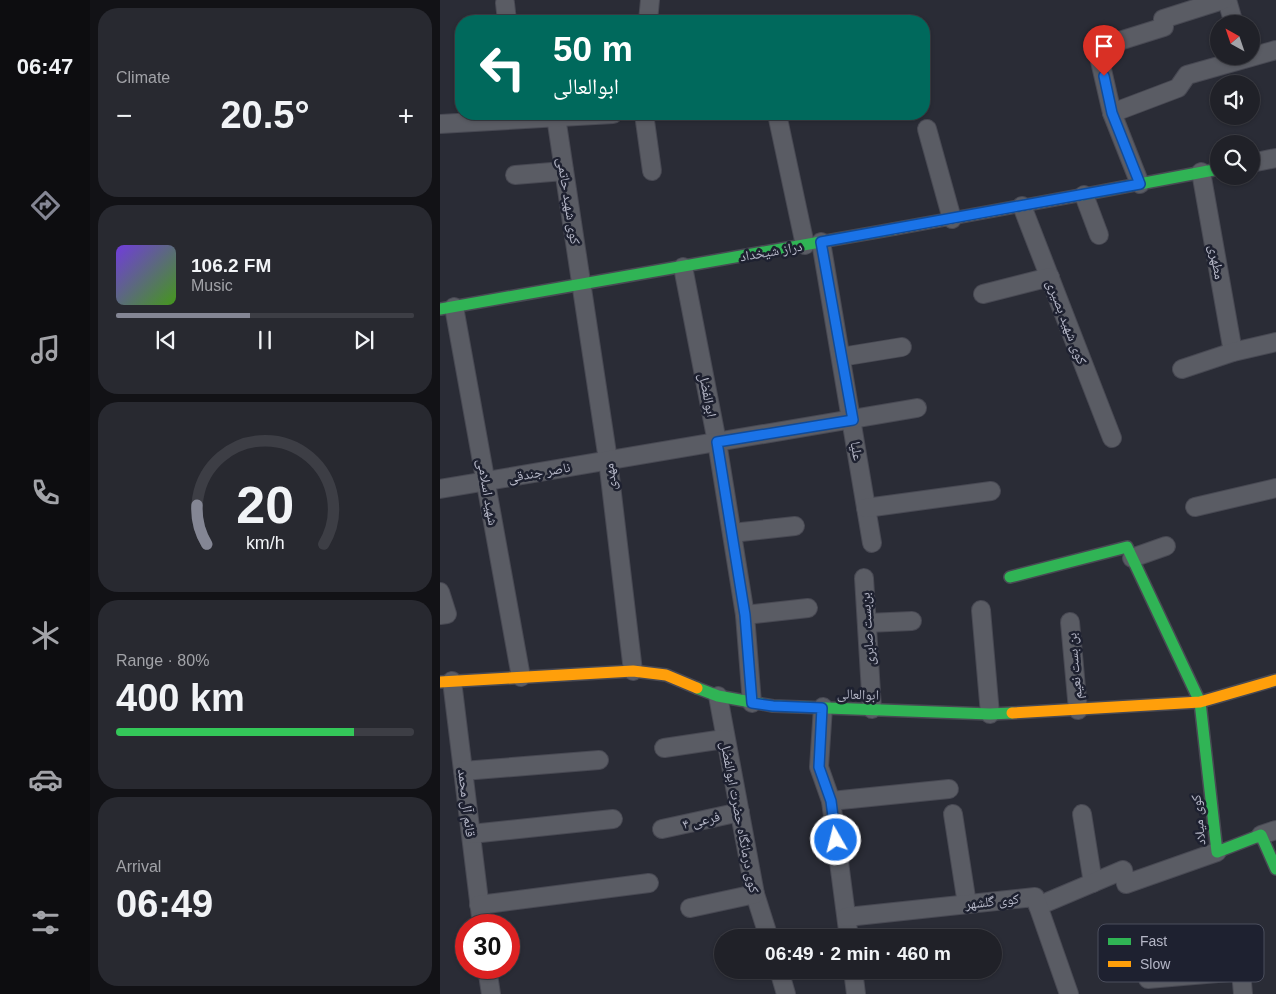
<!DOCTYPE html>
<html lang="en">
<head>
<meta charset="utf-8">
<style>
  body { margin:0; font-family:Helvetica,"Noto Naskh Arabic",sans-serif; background:#282930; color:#f1f3f6; height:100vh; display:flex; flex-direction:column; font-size:19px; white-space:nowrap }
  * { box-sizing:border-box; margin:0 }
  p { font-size:16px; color:#a2a3a8 }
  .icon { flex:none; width:28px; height:28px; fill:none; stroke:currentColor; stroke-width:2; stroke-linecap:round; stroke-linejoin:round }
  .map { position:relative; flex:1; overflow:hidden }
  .panel { display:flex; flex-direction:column; gap:8px; padding:8px; background:#121216; width:350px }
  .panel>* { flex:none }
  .banner { position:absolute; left:15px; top:15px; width:475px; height:105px; border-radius:20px; box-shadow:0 1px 4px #0004,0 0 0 1px #3d3e45; background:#00695c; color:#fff; overflow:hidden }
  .needle { width:32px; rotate:320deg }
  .fabs { position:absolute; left:770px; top:15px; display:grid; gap:10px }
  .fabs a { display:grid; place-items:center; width:50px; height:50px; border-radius:50%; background:#202128; box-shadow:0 1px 4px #0004,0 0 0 1px #3d3e45; font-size:25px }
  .speed { position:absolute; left:15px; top:914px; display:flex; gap:10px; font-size:25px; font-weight:700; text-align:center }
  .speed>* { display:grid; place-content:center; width:65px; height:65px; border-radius:50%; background:#202128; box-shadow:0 1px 4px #0004,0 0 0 1px #3d3e45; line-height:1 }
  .speed .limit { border:8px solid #d22; background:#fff; color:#111 }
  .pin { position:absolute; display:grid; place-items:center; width:42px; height:42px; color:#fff; margin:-51px -21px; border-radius:50% 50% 50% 0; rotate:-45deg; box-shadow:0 0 5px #0007 }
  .pin .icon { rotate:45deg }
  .me { position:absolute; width:55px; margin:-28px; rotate:352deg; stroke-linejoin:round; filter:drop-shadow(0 0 4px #0008) }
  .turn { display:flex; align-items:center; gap:18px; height:105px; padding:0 15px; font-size:22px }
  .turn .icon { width:65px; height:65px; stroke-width:2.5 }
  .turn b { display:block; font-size:35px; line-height:42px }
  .big { font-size:38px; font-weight:700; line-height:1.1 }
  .panel .widget { flex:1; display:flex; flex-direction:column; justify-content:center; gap:8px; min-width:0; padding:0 18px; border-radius:20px; background:#282930 }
  .panel .dial { align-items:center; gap:0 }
  .dial svg { height:130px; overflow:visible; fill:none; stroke:#3d3e45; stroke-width:7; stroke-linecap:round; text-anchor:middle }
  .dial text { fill:#f1f3f6; stroke:none }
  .song { display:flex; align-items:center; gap:15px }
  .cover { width:60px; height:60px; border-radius:8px; background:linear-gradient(135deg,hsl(260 70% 55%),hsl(100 70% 35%)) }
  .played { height:5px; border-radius:2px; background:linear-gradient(90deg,#848694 45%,#3d3e45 45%) }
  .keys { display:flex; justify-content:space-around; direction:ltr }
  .heat { display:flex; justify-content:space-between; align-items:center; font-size:28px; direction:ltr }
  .charge { height:8px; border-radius:4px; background:linear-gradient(90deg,#34c759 80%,#3d3e45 0) }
  .trip { position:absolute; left:274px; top:929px; width:288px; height:50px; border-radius:25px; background:#202128; box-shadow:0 1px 4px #0004,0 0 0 1px #3d3e45; font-weight:700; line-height:50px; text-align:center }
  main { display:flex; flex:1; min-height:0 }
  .menu { display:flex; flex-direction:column; width:90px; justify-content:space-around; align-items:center; background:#0d0d10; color:#a2a3a8 }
  .menu .icon { width:35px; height:35px }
  .menu .current { color:#848694 }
  .menu b { font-size:22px; color:#f1f3f6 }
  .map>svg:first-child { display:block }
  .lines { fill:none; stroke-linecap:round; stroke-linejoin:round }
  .street-casing { stroke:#484953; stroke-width:20 }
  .fast-casing { stroke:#484953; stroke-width:14 }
  .slow-casing { stroke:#484953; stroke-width:14 }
  .street { stroke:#5a5c64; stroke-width:18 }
  .fast { stroke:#30b455; stroke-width:11 }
  .slow { stroke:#ff9f0a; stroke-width:11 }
  .route-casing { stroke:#114b97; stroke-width:12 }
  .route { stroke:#1a73e8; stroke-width:9 }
  .labels { text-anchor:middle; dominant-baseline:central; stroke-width:5; stroke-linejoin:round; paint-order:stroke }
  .street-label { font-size:14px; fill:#b5b7c7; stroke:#1e2130 }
  .key { fill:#1e2130; stroke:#4b4e5d; stroke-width:1 }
  .key-label { font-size:14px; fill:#b5b7c7 }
</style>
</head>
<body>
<main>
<nav class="menu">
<b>06:47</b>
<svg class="icon current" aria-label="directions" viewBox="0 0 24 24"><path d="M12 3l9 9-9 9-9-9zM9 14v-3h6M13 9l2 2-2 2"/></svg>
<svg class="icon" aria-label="music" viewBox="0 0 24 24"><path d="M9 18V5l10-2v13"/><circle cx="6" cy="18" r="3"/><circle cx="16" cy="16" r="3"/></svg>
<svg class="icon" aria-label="phone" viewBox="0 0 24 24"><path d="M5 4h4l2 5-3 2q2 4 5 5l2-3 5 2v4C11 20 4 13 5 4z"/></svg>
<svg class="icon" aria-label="climate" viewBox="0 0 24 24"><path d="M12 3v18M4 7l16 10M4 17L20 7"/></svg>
<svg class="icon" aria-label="car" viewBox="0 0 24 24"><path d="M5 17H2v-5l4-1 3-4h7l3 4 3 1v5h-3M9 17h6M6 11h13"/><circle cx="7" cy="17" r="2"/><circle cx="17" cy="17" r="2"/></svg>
<svg class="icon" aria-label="filters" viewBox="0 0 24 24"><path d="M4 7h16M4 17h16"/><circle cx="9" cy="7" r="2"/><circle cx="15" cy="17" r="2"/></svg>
</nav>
<section class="panel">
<div class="widget"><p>Climate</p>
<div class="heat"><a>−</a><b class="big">20.5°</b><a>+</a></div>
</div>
<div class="widget">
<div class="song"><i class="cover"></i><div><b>106.2 FM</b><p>Music</p></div></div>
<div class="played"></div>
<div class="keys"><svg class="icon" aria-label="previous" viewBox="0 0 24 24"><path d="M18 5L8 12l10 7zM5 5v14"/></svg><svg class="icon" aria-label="pause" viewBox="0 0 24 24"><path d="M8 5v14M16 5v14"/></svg><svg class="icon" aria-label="next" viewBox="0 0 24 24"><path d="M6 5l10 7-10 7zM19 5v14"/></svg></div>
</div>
<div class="widget dial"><svg viewBox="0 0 100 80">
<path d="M14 69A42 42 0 1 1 86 69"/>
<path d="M14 69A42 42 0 0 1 8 45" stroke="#848694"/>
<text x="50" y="56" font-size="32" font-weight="700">20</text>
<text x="50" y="72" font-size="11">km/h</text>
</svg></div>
<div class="widget"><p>Range · 80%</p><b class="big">400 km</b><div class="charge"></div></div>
<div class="widget"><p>Arrival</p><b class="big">06:49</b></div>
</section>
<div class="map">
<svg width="836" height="994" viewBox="0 0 836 994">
  <rect width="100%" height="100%" fill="#2a2c36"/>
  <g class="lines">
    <!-- street casing -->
    <g class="street-casing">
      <g id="street">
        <polyline points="787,0 794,24"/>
        <polyline points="65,3 67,21"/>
        <polyline points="208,21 210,0"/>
        <polyline points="672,113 657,48 724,27 723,19 783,0"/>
        <polyline points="204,114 212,171"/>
        <polyline points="337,114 365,245"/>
        <polyline points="116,117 168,460 193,671"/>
        <polyline points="0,124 173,114"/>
        <polyline points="487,129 512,219"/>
        <polyline points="811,163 836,158"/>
        <polyline points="761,172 793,352"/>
        <polyline points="75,175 124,171"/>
        <polyline points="700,184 672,113 738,88 747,75 836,50"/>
        <polyline points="644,195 659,235"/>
        <polyline points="582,206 672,438"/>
        <polyline points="381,242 432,543"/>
        <polyline points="243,267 277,442 305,615 312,703"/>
        <polyline points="543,294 610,277"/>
        <polyline points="14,307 81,677"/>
        <polyline points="401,357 462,347"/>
        <polyline points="742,369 793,352 836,342"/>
        <polyline points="0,489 477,408"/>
        <polyline points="755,507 836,488"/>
        <polyline points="426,508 551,491"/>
        <polyline points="292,533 355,526"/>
        <polyline points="692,558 726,546"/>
        <polyline points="424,578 432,709"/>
        <polyline points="0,592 7,614 0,615"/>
        <polyline points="541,610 550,714"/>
        <polyline points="305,615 368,608"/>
        <polyline points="630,622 638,710"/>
        <polyline points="427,623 472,621"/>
        <polyline points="12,681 42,925"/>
        <polyline points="278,696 315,894 329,938"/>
        <polyline points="383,707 379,767 391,801 409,938"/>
        <polyline points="224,748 284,739"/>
        <polyline points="23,771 159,760"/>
        <polyline points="391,801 509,789"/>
        <polyline points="513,814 527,904"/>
        <polyline points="642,814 653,883"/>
        <polyline points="222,829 300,812"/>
        <polyline points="31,834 173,819"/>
        <polyline points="821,835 836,830"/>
        <polyline points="39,905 209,883"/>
        <polyline points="598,906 683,870 686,884 777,852"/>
        <polyline points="250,908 315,894"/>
        <polyline points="407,917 595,897 629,994"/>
        <polyline points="47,968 51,994"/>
        <polyline points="339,970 346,994"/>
        <polyline points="413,970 416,994"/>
        <polyline points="708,979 801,971 803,994"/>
      </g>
    </g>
    <!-- fast casing -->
    <g class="fast-casing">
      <g id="fast">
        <polyline points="641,195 779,169"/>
        <polyline points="0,309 454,229"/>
        <polyline points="570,577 687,547 760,702 777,852 821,835 836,869"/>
        <polyline points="257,688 278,696 333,706 550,714 572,713"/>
      </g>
    </g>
    <!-- slow casing -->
    <g class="slow-casing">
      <g id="slow">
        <polyline points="454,229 641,195"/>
        <polyline points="0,682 193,671 226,675 257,688"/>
        <polyline points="572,713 760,702 836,680"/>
      </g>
    </g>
    <!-- street -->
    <use href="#street" class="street"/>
    <!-- fast -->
    <use href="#fast" class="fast"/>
    <!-- slow -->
    <use href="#slow" class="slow"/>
  </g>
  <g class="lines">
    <!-- route casing -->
    <g class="route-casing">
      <polyline id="route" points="396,840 391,801 379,767 382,708 333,706 312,703 305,615 277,442 413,420 381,242 700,184 672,113 664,76"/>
    </g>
    <!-- route -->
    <use href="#route" class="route"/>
  </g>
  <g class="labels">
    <!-- street labels -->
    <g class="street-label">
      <text transform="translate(129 201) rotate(81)">کوی شهید حاتمی</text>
      <text transform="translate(331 251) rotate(-10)">دراز شیخداد</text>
      <text transform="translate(777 262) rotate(80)">مطهری</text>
      <text transform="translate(627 322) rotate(69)">کوی شهید بصیری</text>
      <text transform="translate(268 395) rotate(79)">ابوالفضل</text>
      <text transform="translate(417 451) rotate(81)">علیا</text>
      <text transform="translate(99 472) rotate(-10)">ناصر جندقی</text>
      <text transform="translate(170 477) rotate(-97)">مهدی</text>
      <text transform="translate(48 492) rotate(80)">شهید اسلامی</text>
      <text transform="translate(427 629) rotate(-94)">بن‌بست صابری</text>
      <text transform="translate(634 666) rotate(-95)">بن بست نعیم</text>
      <text transform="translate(418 694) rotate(2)">ابوالعالی</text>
      <text transform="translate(27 803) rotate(83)">قائم آل محمد</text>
      <text transform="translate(300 817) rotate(79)">کوی درمانگاه حضرت ابوالفضل</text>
      <text transform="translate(261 820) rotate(-13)">فرعی ۴</text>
      <text transform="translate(758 820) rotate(-96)">کوی میلاد</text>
      <text transform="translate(552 901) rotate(-6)">کوی گلشهر</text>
    </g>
  </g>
  <!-- legend -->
  <rect x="658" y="924" width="166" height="58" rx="8" class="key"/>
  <rect x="668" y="938" width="23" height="7" fill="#30b455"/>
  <rect x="668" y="961" width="23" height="6" fill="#ff9f0a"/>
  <g class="key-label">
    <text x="700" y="946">Fast</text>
    <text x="700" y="969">Slow</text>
  </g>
</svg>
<div class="fabs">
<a><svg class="needle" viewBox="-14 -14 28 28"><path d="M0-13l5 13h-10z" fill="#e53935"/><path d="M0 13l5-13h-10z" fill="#a2a3a8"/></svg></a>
<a><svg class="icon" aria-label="sound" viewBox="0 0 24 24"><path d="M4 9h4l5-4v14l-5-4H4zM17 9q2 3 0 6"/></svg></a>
<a><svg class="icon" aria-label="search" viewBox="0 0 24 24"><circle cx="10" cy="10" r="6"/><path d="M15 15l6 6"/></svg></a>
</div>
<div class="speed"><div class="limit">30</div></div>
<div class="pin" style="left:664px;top:76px;background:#d93025"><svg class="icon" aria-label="arrive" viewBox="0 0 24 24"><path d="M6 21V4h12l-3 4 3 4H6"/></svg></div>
<svg class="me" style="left:396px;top:840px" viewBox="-20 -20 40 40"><circle r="17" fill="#1a73e8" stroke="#fff" stroke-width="3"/><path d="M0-11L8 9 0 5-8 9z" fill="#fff"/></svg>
<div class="trip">06:49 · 2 min · 460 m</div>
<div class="banner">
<div class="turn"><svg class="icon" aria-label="left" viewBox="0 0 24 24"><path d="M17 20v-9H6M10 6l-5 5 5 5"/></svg><div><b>50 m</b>ابوالعالی</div></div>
</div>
</div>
</main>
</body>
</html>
